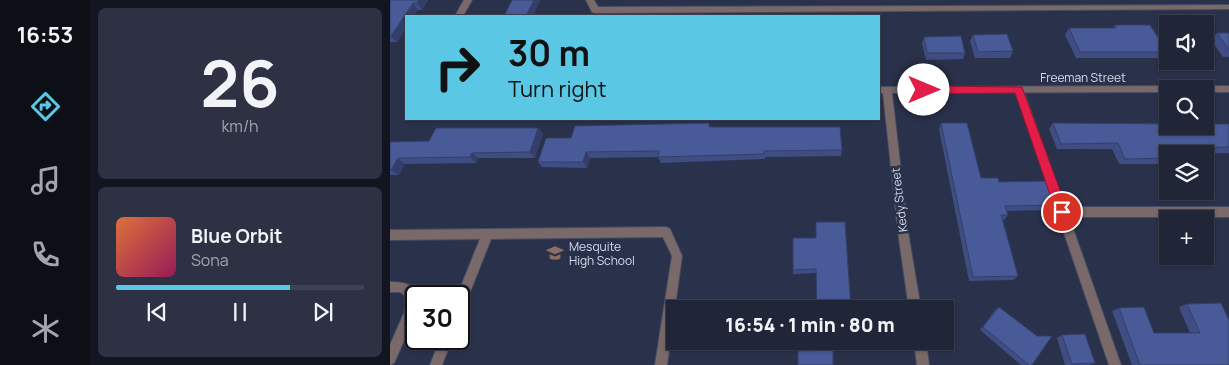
<!DOCTYPE html>
<html lang="en">
<head>
<meta charset="utf-8">
<style>
  body { margin:0; font-family:Manrope,sans-serif; background:#2d3143; color:#f1f3f6; height:100vh; display:flex; flex-direction:column; font-size:19px; white-space:nowrap }
  * { box-sizing:border-box; margin:0 }
  p { font-size:16px; color:#a2a5ae }
  .icon { flex:none; width:28px; height:28px; fill:none; stroke:currentColor; stroke-width:2; stroke-linecap:round; stroke-linejoin:round }
  .map { position:relative; flex:1; overflow:hidden }
  .details { display:flex; flex-direction:column; gap:8px; padding:8px; background:#12141f; width:300px }
  .details>* { flex:none }
  .top-card { position:absolute; left:15px; top:15px; width:475px; height:105px; border-radius:0px; box-shadow:0 1px 4px #0004,0 0 0 1px #3d4253; background:#5ac8e5; color:#111; overflow:hidden }
  .buttons { position:absolute; left:769px; top:15px; display:grid; gap:10px }
  .buttons a { display:grid; place-items:center; width:55px; height:55px; border-radius:0px; background:#202538; box-shadow:0 1px 4px #0004,0 0 0 1px #3d4253; font-size:25px }
  .speed { position:absolute; left:15px; top:285px; display:flex; gap:10px; font-size:25px; font-weight:700; text-align:center }
  .speed>* { display:grid; place-content:center; width:65px; height:65px; border-radius:50%; background:#202538; box-shadow:0 1px 4px #0004,0 0 0 1px #3d4253; line-height:1 }
  .speed .limit { border:2px solid #111; border-radius:8px; background:#fff; color:#111 }
  .pin { position:absolute; display:grid; place-items:center; width:42px; height:42px; color:#fff; margin:-21px; border:2px solid #fff; border-radius:50%; box-shadow:0 1px 5px #0007 }
  .me { position:absolute; width:55px; margin:-28px; rotate:90deg; stroke-linejoin:round; filter:drop-shadow(0 0 4px #0008) }
  .turn { display:flex; align-items:center; gap:18px; height:105px; padding:0 20px; font-size:22px }
  .turn .icon { width:65px; height:65px; stroke-width:2.5 }
  .turn b { display:block; font-size:35px; line-height:42px }
  .details .tile { flex:1; display:flex; flex-direction:column; justify-content:center; gap:8px; min-width:0; padding:0 18px; border-radius:8px; background:#2d3143 }
  .details .dial { align-items:center; gap:0 }
  .dial b { font-size:65px; line-height:1 }
  .song { display:flex; align-items:center; gap:15px }
  .cover { width:60px; height:60px; border-radius:8px; background:linear-gradient(135deg,hsl(20 70% 55%),hsl(330 70% 35%)) }
  .played { height:5px; border-radius:2px; background:linear-gradient(90deg,#5ac8e5 70%,#3d4253 70%) }
  .keys { display:flex; justify-content:space-around; direction:ltr }
  .trip { position:absolute; left:276px; top:300px; width:288px; height:50px; border-radius:0px; background:#202538; box-shadow:0 1px 4px #0004,0 0 0 1px #3d4253; font-weight:800; line-height:50px; text-align:center }
  main { display:flex; flex:1; min-height:0 }
  .menu { display:flex; flex-direction:column; width:90px; justify-content:space-around; align-items:center; background:#0d0f16; color:#a2a5ae }
  .menu .icon { width:35px; height:35px }
  .menu .selected { color:#5ac8e5 }
  .menu b { font-size:22px; color:#f1f3f6 }
  .map>svg:first-child { display:block }
  .lines { fill:none; stroke-linecap:round; stroke-linejoin:round }
  .lane-casing { stroke:#464c64; stroke-width:2 }
  .street-casing { stroke:#464c64; stroke-width:2 }
  .lane { fill:#796968; fill-rule:evenodd }
  .street { fill:#796968; fill-rule:evenodd }
  .wall { fill:#3f4d83 }
  .shaded-wall { fill:#333f6a }
  .building { fill:#495a98; stroke:#333f6a }
  .route { fill:#e11d48; stroke:#92132f }
  .labels { text-anchor:middle; dominant-baseline:central; stroke-width:5; stroke-linejoin:round; paint-order:stroke }
  .street-label { font-size:12px; fill:#d6dbeb; stroke:#2a314a }
  .poi-label { font-size:12px; fill:#d6dbeb; stroke:#2a314a; text-anchor:start }
</style>
</head>
<body>
<main>
<nav class="menu">
<b>16:53</b>
<svg class="icon selected" aria-label="directions" viewBox="0 0 24 24"><path d="M12 3l9 9-9 9-9-9zM9 14v-3h6M13 9l2 2-2 2"/></svg>
<svg class="icon" aria-label="music" viewBox="0 0 24 24"><path d="M9 18V5l10-2v13"/><circle cx="6" cy="18" r="3"/><circle cx="16" cy="16" r="3"/></svg>
<svg class="icon" aria-label="phone" viewBox="0 0 24 24"><path d="M5 4h4l2 5-3 2q2 4 5 5l2-3 5 2v4C11 20 4 13 5 4z"/></svg>
<svg class="icon" aria-label="climate" viewBox="0 0 24 24"><path d="M12 3v18M4 7l16 10M4 17L20 7"/></svg>
</nav>
<section class="details">
<div class="tile dial"><b>26</b><p>km/h</p></div>
<div class="tile">
<div class="song"><i class="cover"></i><div><b>Blue Orbit</b><p>Sona</p></div></div>
<div class="played"></div>
<div class="keys"><svg class="icon" aria-label="previous" viewBox="0 0 24 24"><path d="M18 5L8 12l10 7zM5 5v14"/></svg><svg class="icon" aria-label="pause" viewBox="0 0 24 24"><path d="M8 5v14M16 5v14"/></svg><svg class="icon" aria-label="next" viewBox="0 0 24 24"><path d="M6 5l10 7-10 7zM19 5v14"/></svg></div>
</div>
</section>
<div class="map">
<svg width="839" height="365" viewBox="0 0 839 365">
  <rect width="100%" height="100%" fill="#2a314a"/>
  <g class="lines">
    <!-- lane casing -->
    <g class="lane-casing">
      <g id="lane">
        <polygon points="196,0 204,0 208,7 839,5 839,9 205,13 202,12"/>
        <polygon points="629,86 633,89 675,207 839,207 839,217 679,217 731,365 719,365 625,89"/>
        <polygon points="276,227 280,229 292,256 277,365 265,365 282,256 273,237 101,239 73,310 69,312 69,296 67,296 90,239 0,240 0,230"/>
        <path d="M0 282C11 282 24 283 29 295L26 296V314L4 363 0 365V345L14 313 17 297 10 292H0Z"/>
        <polygon points="50,339 62,339 52,365 40,365"/>
      </g>
    </g>
    <!-- street casing -->
    <g class="street-casing">
      <g id="street">
        <polygon points="74,0 82,0 73,16 65,16"/>
        <polygon points="778,86 782,89 778,89 778,92 502,93 518,232 531,309 519,309 508,232 493,93 489,93 489,87"/>
        <polygon points="800,86 839,86 839,92 815,92 815,89 796,89"/>
        <polygon points="524,341 536,341 539,365 527,365"/>
      </g>
    </g>
    <!-- lane -->
    <use href="#lane" class="lane"/>
    <!-- street -->
    <use href="#street" class="street"/>
  </g>
  <!-- wall -->
  <g class="wall">
    <polygon points="0,0 38,0 32,10 28,10 16,16 16,28 7,42 0,42"/>
    <polygon points="725,25 777,52 771,58 686,58 675,35 679,28 723,28"/>
    <polygon points="827,33 839,33 839,57 833,57 821,40"/>
    <polygon points="583,35 623,51 620,58 585,58 580,41"/>
    <polygon points="534,37 575,53 573,59 536,60 532,43"/>
    <polygon points="319,123 320,127 452,150 451,156 375,157 375,159 271,163 268,157 200,158 197,168 152,167 148,162"/>
    <polygon points="551,123 591,178 609,182 666,205 661,210 616,211 618,215 614,220 613,220 628,276 623,280 579,281 549,129"/>
    <polygon points="663,123 839,124 839,153 775,154 777,158 771,164 729,164 722,149 667,149 659,129"/>
    <polygon points="148,128 153,134 145,158 88,158 86,163 15,164 9,175 0,175 0,142 39,141"/>
    <polygon points="426,238 426,273 403,274 403,270"/>
    <polygon points="797,304 839,365 742,365 722,311 729,308 764,333 800,333 789,307"/>
    <polygon points="609,307 647,336 642,365 631,365 590,330 605,310"/>
    <polygon points="672,335 705,363 699,365 675,365 667,338"/>
    <polygon points="428,341 463,341 462,343 428,344"/>
  </g>
  <!-- shaded-wall -->
  <g class="shaded-wall">
    <polygon points="29,0 38,0 32,10 27,3"/>
    <polygon points="144,0 151,0 143,16 136,16"/>
    <polygon points="23,3 28,10 24,16 16,16 16,28 7,42 1,36"/>
    <polygon points="148,128 153,134 145,158 140,152"/>
    <polygon points="196,152 200,158 197,168 193,162"/>
    <polygon points="82,153 88,158 86,163 80,157"/>
    <polygon points="8,158 15,164 9,175 1,170"/>
  </g>
  <!-- building -->
  <g class="building">
    <polygon points="0,0 29,0 27,3 23,3 1,36 0,36"/>
    <polygon points="122,0 144,0 136,16 114,16"/>
    <polygon points="725,25 760,25 777,52 690,52 679,28 726,28"/>
    <polygon points="827,33 839,33 839,50"/>
    <polygon points="617,34 623,51 588,52 583,35"/>
    <polygon points="571,36 575,53 537,53 534,37"/>
    <polygon points="319,123 319,127 450,127 452,150 374,151 374,154 268,157 269,151 196,152 193,162 148,162 156,138 181,138 185,126"/>
    <polygon points="551,123 577,123 591,178 608,178 609,182 658,181 666,205 615,206 618,215 611,215 628,276 583,277"/>
    <polygon points="663,123 778,124 778,126 815,126 815,124 839,124 839,147 772,148 777,158 735,159 728,143 671,144"/>
    <polygon points="46,128 148,128 140,152 82,153 80,157 8,158 1,170 0,170 0,142 39,141"/>
    <polygon points="426,222 455,222 461,309 427,309 426,269 403,270 403,238 426,238"/>
    <polygon points="831,303 839,320 839,365 750,365 729,308 754,307 764,333 810,333 797,304"/>
    <polygon points="609,307 647,336 662,336 642,365 639,365 593,327"/>
    <polygon points="695,334 705,363 682,364 672,335"/>
    <polygon points="443,350 443,365 408,365 408,351"/>
  </g>
  <!-- route -->
  <polygon class="route" points="534,86 632,87 678,212 676,216 672,218 666,212 625,93 534,94 529,90"/>
  <!-- icons -->
  <defs>
    <g id="school-bare" transform="scale(1.35)"><path d="M0-5L7-2L0 1L-7-2ZM-4 1L0 2.5L4 1V4Q0 6-4 4Z" fill="#8d6e63" stroke="#2a314a" stroke-width="2.5" paint-order="stroke"/></g>
  </defs>
  <g fill-rule="evenodd">
    <use href="#school-bare" x="165" y="253"/>
  </g>
  <g class="labels">
    <!-- street labels -->
    <g class="street-label">
      <text x="693" y="77">Freeman Street</text>
      <text transform="translate(509 200) rotate(-97)">Kedy Street</text>
    </g>
    <!-- poi labels -->
    <g class="poi-label">
      <text x="179" y="246">Mesquite<tspan x="179" dy="14">High School</tspan></text>
    </g>
  </g>
</svg>
<div class="buttons">
<a><svg class="icon" aria-label="sound" viewBox="0 0 24 24"><path d="M4 9h4l5-4v14l-5-4H4zM17 9q2 3 0 6"/></svg></a>
<a><svg class="icon" aria-label="search" viewBox="0 0 24 24"><circle cx="10" cy="10" r="6"/><path d="M15 15l6 6"/></svg></a>
<a><svg class="icon" aria-label="layers" viewBox="0 0 24 24"><path d="M12 4l9 5-9 5-9-5zM3 14l9 5 9-5"/></svg></a>
<a>+</a>
</div>
<div class="speed"><div class="limit">30</div></div>
<div class="pin" style="left:672px;top:212px;background:#d93025"><svg class="icon" aria-label="arrive" viewBox="0 0 24 24"><path d="M6 21V4h12l-3 4 3 4H6"/></svg></div>
<svg class="me" style="left:534px;top:90px" viewBox="-20 -20 40 40"><circle r="19" fill="#fff"/><path d="M0-13L10 11 0 6-10 11z" fill="#e11d48"/></svg>
<div class="trip">16:54 · 1 min · 80 m</div>
<div class="top-card">
<div class="turn"><svg class="icon" aria-label="right" viewBox="0 0 24 24"><path d="M7 20v-9h11M14 6l5 5-5 5"/></svg><div><b>30 m</b>Turn right</div></div>
</div>
</div>
</main>
</body>
</html>
